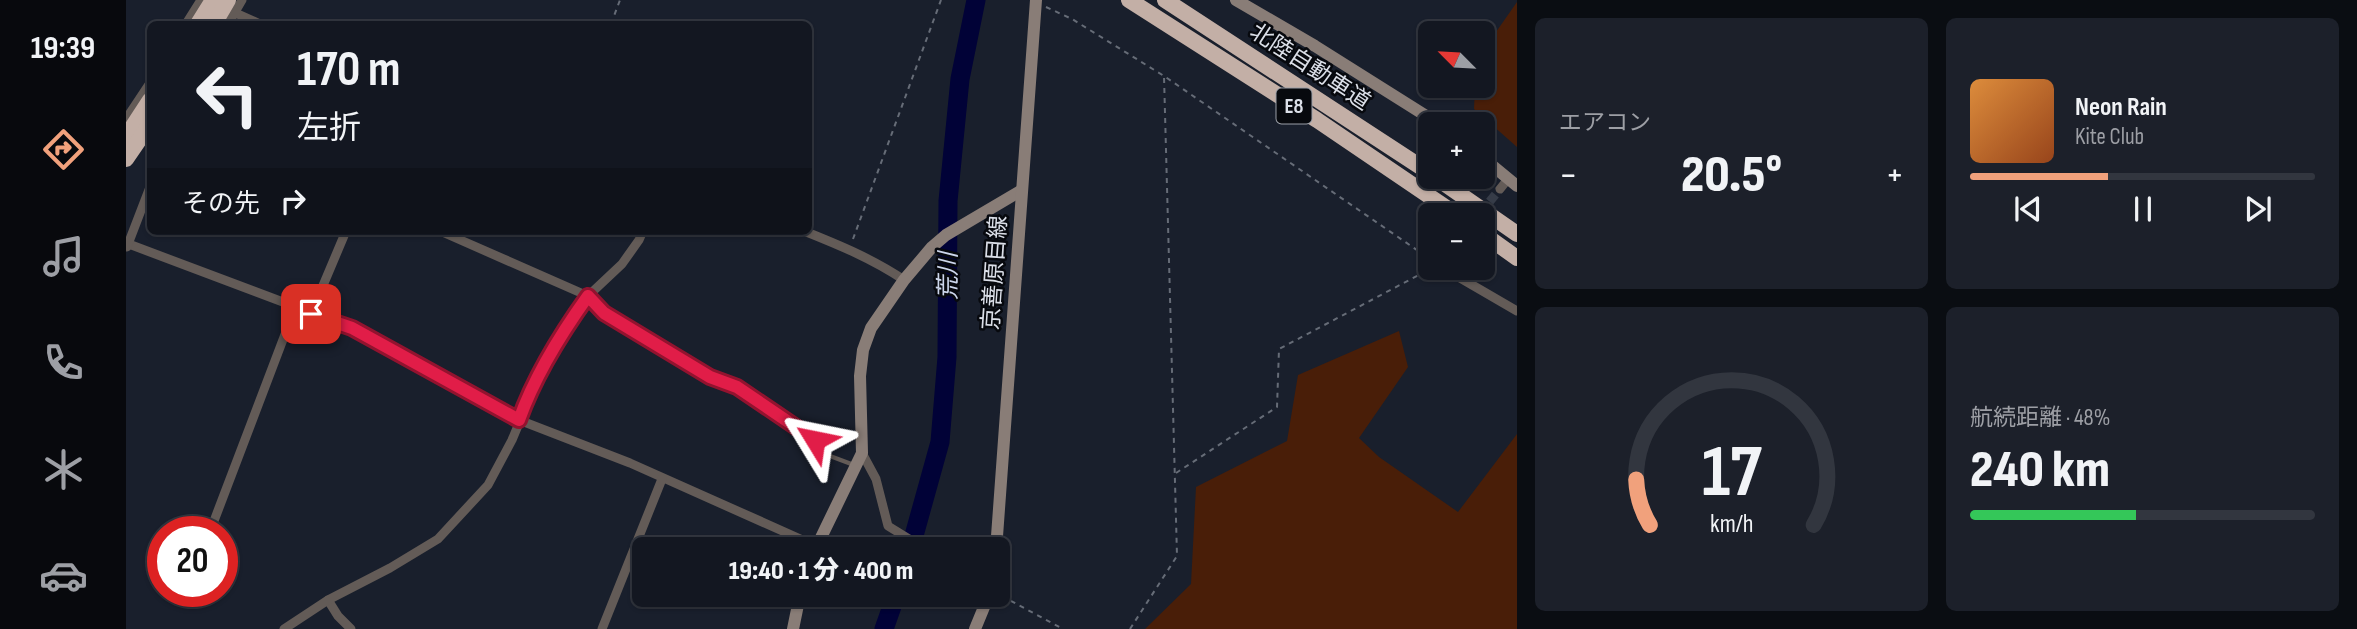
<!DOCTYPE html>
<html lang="ja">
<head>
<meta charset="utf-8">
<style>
  body { margin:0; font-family:"Sofia Sans Condensed","Noto Sans JP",sans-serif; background:#1c202a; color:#f1f3f6; height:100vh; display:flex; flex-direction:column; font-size:26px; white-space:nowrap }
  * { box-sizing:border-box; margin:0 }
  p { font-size:23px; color:#9d9fa5 }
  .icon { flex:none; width:38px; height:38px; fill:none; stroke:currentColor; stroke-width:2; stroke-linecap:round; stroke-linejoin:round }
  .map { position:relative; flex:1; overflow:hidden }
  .sheet { display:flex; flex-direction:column; gap:18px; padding:18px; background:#0a0d12; width:840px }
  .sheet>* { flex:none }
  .banner { position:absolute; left:21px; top:21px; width:665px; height:214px; border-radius:10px; box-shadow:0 2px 5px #0004,0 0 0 2px #32363f; background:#131721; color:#f1f3f6; overflow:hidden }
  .needle { width:46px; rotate:294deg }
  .controls { position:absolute; left:1292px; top:21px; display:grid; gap:14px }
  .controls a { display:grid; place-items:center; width:77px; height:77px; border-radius:10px; background:#131721; box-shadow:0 2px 5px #0004,0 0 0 2px #32363f; font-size:35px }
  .speed { position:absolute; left:21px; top:516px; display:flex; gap:14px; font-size:35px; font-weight:700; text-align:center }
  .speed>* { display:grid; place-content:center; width:91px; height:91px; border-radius:50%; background:#131721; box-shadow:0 2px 5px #0004,0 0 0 2px #32363f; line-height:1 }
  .speed .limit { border:10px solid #d22; background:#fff; color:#111 }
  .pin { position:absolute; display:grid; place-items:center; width:60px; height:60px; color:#fff; margin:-30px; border-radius:14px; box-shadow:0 4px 10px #0006 }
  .me { position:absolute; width:77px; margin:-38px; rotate:305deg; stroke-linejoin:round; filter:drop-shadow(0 0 5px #0008) }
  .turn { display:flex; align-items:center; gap:24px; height:147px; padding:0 35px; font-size:32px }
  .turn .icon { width:91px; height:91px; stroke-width:2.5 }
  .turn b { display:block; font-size:49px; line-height:60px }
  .then { display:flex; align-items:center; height:66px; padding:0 35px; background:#0003; gap:14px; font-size:26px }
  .big { font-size:52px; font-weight:800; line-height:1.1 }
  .sheet .card { flex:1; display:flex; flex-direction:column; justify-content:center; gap:10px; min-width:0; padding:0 24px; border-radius:10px; background:#1c202a }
  .sheet .dial { align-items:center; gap:0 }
  .dial svg { height:182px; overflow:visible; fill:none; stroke:#32363f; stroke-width:7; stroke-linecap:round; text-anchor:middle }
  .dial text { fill:#f1f3f6; stroke:none }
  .song { display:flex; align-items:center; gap:21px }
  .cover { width:84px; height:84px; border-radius:10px; background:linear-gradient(135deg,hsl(30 70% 55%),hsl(20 70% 35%)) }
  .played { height:7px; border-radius:4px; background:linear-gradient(90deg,#f1a17c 40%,#32363f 40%) }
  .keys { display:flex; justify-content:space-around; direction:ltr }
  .heat { display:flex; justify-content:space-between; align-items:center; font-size:38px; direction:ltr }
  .charge { height:10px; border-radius:5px; background:linear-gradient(90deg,#34c759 48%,#32363f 0) }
  .sheet .tiles { flex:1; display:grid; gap:18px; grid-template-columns:repeat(2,1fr) }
  .trip { position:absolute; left:506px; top:537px; width:378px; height:70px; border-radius:10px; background:#131721; box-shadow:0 2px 5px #0004,0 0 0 2px #32363f; font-weight:800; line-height:70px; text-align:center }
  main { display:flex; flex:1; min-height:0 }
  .tabs { display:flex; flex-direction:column; width:126px; justify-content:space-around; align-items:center; background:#08090d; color:#9d9fa5 }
  .tabs .icon { width:49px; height:49px }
  .tabs .selected { color:#f1a17c }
  .tabs b { font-size:32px; color:#f1f3f6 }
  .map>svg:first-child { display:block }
  .green { fill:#491e08 }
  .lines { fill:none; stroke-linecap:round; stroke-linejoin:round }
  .river { stroke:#010237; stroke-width:19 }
  .street-tunnel { stroke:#363c48; stroke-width:9; stroke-dasharray:9 4.5; stroke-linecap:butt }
  .path { stroke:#666c77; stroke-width:2; stroke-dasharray:5 5; stroke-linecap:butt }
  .lane { stroke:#635b57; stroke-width:4.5 }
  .street { stroke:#635b57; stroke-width:9 }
  .secondary { stroke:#897d77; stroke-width:12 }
  .highway { stroke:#c3afa6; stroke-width:16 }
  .route-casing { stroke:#92132f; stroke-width:18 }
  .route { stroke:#e11d48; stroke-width:12 }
  .labels { text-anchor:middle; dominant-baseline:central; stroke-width:5; stroke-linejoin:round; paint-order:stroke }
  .shield { fill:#07090e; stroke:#9b9fa7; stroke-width:2 }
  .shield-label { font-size:21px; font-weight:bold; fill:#dbdfe8 }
  .street-label { font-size:23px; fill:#dbdfe8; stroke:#07090e }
  .water-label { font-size:24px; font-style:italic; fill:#cdd7ec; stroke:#07090e }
</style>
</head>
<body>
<main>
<nav class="tabs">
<b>19:39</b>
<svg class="icon selected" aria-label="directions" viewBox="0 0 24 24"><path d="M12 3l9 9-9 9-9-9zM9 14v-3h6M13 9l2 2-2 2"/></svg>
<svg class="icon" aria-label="music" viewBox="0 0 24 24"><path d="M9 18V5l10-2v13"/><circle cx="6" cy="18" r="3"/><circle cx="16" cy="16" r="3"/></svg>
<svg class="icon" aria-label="phone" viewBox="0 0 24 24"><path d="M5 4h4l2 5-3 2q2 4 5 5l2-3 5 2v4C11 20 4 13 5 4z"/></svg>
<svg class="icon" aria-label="climate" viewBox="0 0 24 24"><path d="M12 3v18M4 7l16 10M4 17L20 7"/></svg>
<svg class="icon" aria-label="car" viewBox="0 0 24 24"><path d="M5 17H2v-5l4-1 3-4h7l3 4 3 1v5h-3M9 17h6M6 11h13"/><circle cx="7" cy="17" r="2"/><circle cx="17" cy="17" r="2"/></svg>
</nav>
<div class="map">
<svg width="1391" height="629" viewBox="0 0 1391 629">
  <rect width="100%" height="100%" fill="#191f2c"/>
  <!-- green -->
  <g class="green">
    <polygon points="1391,2 1391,147 1348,109 1349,86 1356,86 1356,52"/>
    <polygon points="1273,331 1282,367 1233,438 1253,457 1332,512 1391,434 1391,629 1019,629 1065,584 1070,487 1161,441 1172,375"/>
  </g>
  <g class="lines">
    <!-- river -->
    <g class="river">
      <polyline points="784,550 814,442 821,357 822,201 834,79 850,0"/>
      <polyline points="758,629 770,595"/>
    </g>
    <!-- street-tunnel -->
    <polyline class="street-tunnel" points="1355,212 1374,189"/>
    <!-- path -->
    <g class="path">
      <polyline points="920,7 946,19 1038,76 1304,259"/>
      <polyline points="485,24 494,0"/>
      <polyline points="727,239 815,0"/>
      <polyline points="1050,473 1151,407 1153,349 1306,268"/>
      <polyline points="876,596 937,629"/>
      <polyline points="1004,629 1051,556 1038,76"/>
    </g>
    <!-- lane -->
    <polyline class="lane" points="462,297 478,313 584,377 611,387 689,440 704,456 728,465"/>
    <!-- street -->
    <g class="street">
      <polyline points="94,6 134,24"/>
      <polyline points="60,24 75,0"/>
      <polyline points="102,24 116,0"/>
      <polyline points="0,119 24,83"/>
      <polyline points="1374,189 1382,179"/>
      <polyline points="314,231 462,296"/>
      <path d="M678 231C713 245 747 259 778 280"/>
      <polyline points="0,243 226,328 393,420 504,463 690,546"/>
      <polyline points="1,247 24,187"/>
      <polyline points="1317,268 1391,311"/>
      <polyline points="185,314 220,231"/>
      <polyline points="736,453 750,479 762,526 801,550"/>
      <polyline points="88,521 169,308"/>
      <polyline points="202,600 212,616 225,629"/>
      <polyline points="158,629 202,600 264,568 312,539 362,485 386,440 418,363 435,332 462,296 496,264 513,240 517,231"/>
      <polyline points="476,629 536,479"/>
    </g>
    <!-- secondary -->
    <g class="secondary">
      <polyline points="1110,0 1189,46 1313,124"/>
      <polyline points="1356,157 1391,186"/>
      <polyline points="689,550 736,453 734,376 737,350 745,328 778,280 806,247 820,235 896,190"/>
      <polyline points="870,550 910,0"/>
      <polyline points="667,629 674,595"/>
      <polyline points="849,629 863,595"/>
    </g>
    <!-- highway -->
    <g class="highway">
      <polyline points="1003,0 1191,120 1331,215"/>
      <polyline points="1039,0 1304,173"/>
      <polyline points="72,24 87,0"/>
      <polyline points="88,24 102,0"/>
      <polyline points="0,137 24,100"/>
      <polyline points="0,159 24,124"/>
      <polyline points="1309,177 1391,234"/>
      <polyline points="1356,233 1391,258"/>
    </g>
  </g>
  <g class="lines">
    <!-- route casing -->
    <g class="route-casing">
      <path id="route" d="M185 314 226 328 393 420C409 375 434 335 462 296L478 313 584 377 611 387 689 440"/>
    </g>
    <!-- route -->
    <use href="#route" class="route"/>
  </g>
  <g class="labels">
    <!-- shield labels -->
    <rect class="shield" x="1150.5" y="88.5" width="35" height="35" rx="5"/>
    <g class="shield-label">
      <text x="1168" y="106">E8</text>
    </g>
    <!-- street labels -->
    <g class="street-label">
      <text transform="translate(1184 67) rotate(33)">北陸自動車道</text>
      <text transform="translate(869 273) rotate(-86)">京善原目線</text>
    </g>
    <!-- water labels -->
    <g class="water-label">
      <text transform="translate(822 276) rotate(-90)">荒川</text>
    </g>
  </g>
</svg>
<div class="controls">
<a><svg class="needle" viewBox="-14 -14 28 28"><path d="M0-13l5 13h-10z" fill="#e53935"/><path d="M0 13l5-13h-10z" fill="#9d9fa5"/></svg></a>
<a>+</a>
<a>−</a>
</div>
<div class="speed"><div class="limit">20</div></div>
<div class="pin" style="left:185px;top:314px;background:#d93025"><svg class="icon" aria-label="arrive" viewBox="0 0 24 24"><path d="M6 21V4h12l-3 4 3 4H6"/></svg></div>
<svg class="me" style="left:689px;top:440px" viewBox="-20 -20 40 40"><path d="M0-17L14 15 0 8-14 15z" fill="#e11d48" stroke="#fff" stroke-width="4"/></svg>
<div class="trip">19:40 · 1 分 · 400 m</div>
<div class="banner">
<div class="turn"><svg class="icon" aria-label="left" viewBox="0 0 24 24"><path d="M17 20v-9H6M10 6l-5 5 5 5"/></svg><div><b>170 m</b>左折</div></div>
<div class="then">その先<svg class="icon" aria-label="right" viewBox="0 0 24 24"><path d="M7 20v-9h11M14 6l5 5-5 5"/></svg></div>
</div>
</div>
<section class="sheet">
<div class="tiles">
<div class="card"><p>エアコン</p>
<div class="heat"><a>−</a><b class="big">20.5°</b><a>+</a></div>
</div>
<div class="card">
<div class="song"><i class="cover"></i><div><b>Neon Rain</b><p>Kite Club</p></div></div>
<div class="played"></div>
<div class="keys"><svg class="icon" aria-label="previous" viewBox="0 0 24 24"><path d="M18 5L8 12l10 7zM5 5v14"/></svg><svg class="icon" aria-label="pause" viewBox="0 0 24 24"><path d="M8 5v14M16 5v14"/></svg><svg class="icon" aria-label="next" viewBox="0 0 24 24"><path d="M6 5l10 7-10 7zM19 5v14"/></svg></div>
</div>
<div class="card dial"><svg viewBox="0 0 100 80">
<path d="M14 69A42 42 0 1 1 86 69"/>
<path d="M14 69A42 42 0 0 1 8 49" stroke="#f1a17c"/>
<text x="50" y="56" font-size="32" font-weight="700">17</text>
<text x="50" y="72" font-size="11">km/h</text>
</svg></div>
<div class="card"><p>航続距離 · 48%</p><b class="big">240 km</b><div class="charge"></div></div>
</div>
</section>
</main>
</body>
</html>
